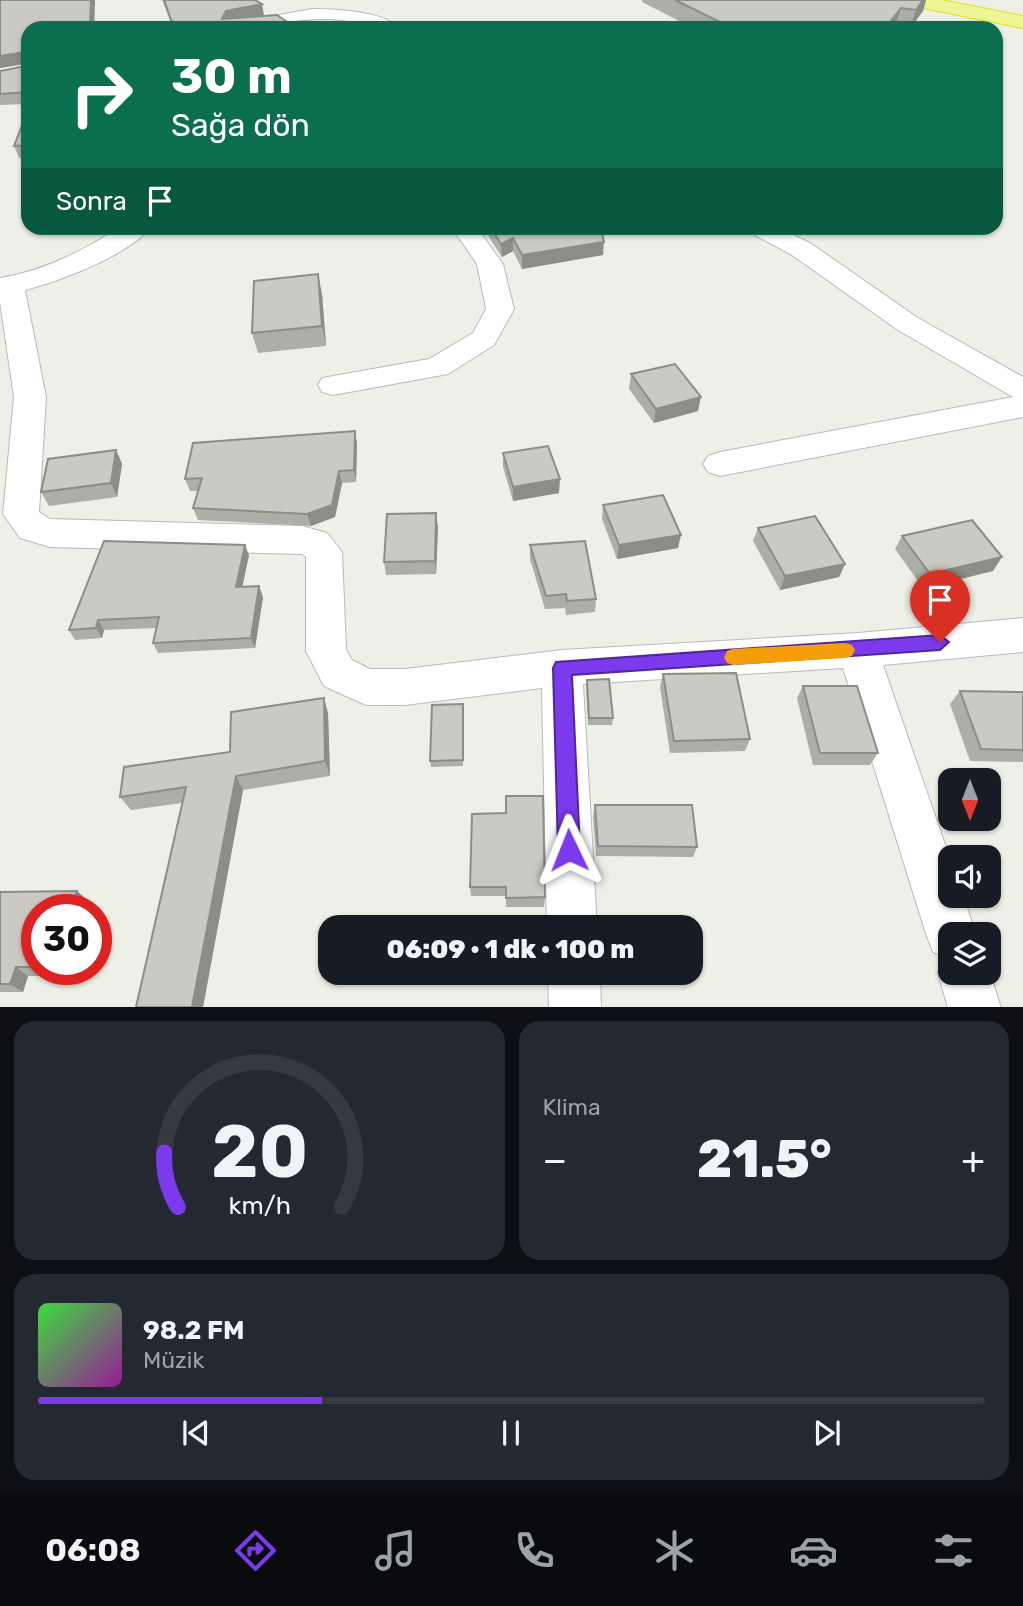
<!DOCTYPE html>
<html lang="tr">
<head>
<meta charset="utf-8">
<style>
  body { margin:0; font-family:Rubik,sans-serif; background:#242831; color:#f1f3f6; height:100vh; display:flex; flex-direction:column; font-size:26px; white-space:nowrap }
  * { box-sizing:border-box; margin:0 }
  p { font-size:23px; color:#9ea1a6 }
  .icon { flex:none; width:38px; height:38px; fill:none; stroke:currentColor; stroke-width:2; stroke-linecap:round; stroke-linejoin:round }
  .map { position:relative; height:1007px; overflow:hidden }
  .panel { display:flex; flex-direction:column; gap:14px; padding:14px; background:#0d0f14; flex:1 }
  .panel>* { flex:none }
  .guide { position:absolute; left:21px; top:21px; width:982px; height:214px; border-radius:21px; box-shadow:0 2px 5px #0004; background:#0b6e4f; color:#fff; overflow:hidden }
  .needle { width:46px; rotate:180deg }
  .controls { position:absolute; left:938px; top:768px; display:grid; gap:14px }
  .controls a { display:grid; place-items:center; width:63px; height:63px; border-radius:14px; background:#171b24; box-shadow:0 2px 5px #0004; font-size:35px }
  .speed { position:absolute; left:21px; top:894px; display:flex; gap:14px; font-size:35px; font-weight:700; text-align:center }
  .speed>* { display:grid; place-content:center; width:91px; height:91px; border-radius:50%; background:#171b24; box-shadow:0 2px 5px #0004; line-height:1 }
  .speed .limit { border:10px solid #d22; background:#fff; color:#111 }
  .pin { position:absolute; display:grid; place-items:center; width:60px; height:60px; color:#fff; margin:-72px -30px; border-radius:50% 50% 50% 0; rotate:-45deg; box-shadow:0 0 7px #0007 }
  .pin .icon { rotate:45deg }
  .me { position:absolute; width:77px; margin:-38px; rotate:358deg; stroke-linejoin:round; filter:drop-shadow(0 0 5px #0008) }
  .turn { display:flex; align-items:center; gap:24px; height:147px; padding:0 35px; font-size:32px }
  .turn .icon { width:91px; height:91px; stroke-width:2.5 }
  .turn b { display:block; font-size:49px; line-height:60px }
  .then { display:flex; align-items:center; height:66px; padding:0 35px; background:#0003; gap:14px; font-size:26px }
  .big { font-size:52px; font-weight:800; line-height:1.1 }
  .panel .widget { flex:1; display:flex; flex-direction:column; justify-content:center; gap:10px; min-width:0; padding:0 24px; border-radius:21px; background:#242831 }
  .panel .dial { align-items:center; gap:0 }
  .dial svg { height:182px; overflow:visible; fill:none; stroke:#363941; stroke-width:7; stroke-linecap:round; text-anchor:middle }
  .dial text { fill:#f1f3f6; stroke:none }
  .song { display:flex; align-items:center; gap:21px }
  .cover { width:84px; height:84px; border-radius:10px; background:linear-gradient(135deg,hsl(120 70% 55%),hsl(300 70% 35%)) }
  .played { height:7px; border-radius:4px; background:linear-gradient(90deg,#7c3aed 30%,#363941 30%) }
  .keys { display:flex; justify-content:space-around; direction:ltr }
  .heat { display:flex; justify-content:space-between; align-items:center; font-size:38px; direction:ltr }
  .panel .tiles { flex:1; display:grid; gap:14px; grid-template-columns:1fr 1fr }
  .widget:last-child { grid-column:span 2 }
  .trip { position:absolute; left:318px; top:915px; width:385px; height:70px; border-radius:21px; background:#171b24; box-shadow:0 2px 5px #0004; font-weight:800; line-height:70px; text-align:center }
  .menu { display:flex; height:112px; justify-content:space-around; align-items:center; background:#090b0e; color:#9ea1a6 }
  .menu .icon { width:49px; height:49px }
  .menu .on { color:#7c3aed }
  .menu b { font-size:32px; color:#f1f3f6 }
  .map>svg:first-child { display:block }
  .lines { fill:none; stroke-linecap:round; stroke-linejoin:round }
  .minor-casing { stroke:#b8b9bf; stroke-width:2 }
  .highway-casing { stroke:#dee312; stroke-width:2 }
  .minor { fill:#fff; fill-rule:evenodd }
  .highway { fill:#edf597; fill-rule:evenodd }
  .wall { fill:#aeaea8 }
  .shaded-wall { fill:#8d8d88 }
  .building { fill:#cacac3; stroke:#8d8d88; stroke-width:2 }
  .route { fill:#7c3aed; stroke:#51269a; stroke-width:2 }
  .slow { fill:#f59e0b }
</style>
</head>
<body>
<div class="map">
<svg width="1023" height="1008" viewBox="0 0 1023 1008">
  <rect width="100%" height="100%" fill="#eeefe6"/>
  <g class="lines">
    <!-- minor casing -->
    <g class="minor-casing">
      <g id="minor">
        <path d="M312 9C334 9 384 11 399 28 375 28 353 20 329 19 294 18 261 28 226 28L229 24Z"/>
        <path d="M119 228H149C130 255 57 282 25 290L46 397 39 512 50 519 302 526 327 533 342 552 346 649 352 660 370 669H405L562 650 858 633 1023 618V652L883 665 950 859V896H963L976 934H950V973H989V970L1001 1008H948L938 973 945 957 933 952 926 934 843 668 583 684 597 928H547L542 688 405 705H366L324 686 306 651V557L302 554 50 547 20 538 3 514 14 397 0 302V278C44 271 82 251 119 228Z"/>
        <polygon points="452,228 477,228 503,264 514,309 494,345 448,374 333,395 322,392 318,385 322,378 429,359 473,333 486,309 477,264"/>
        <polygon points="748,228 779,228 810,243 918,318 1023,377 1023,417 720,476 708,472 703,464 708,456 720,452 1013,397 898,330 792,255 751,233"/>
        <polygon points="548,973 600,973 601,1008 549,1008"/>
      </g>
    </g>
    <!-- highway casing -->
    <g class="highway-casing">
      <polygon id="highway" points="904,0 942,0 1023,16 1023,28 913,6"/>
    </g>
    <!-- minor -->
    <use href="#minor" class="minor"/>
    <!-- highway -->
    <use href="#highway" class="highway"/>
  </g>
  <!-- wall -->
  <g class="wall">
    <polygon points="0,0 95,0 94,26 28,28 28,104 0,105 0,71 26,66 26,64 0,68"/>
    <polygon points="162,0 255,0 264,15 257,16 296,28 371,28 173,28"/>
    <polygon points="642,0 926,0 923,11 911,28 895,26 894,28 693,28 642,2"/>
    <polygon points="28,110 28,157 19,158 14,146"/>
    <polygon points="483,228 513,228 516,232 603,255 522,269 513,251 502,257"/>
    <polygon points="322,294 326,346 258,353 252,333"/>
    <polygon points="631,374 698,411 654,423 629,389"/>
    <polygon points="355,431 357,444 356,482 342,483 335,517 311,526 198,520 193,508 198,491 190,491 185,479"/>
    <polygon points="116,450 122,464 117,497 49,506 41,492"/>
    <polygon points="503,453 559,493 513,501 503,467"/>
    <polygon points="603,505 678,548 617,559 602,519"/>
    <polygon points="438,527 436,574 386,575 384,562"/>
    <polygon points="758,528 845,564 839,577 780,590 753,541"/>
    <polygon points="902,536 993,571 923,588 895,549"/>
    <polygon points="530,545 596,599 595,612 566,615 565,608 545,609 530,559"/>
    <polygon points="249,555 242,587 263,597 255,648 158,653 153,643 156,628 104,630 102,638 75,640 69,630"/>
    <polygon points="663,674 750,739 745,751 670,753 660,687"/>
    <polygon points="587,680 613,718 612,725 588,725 586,686"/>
    <polygon points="803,686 878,753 870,765 813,765 797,698"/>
    <polygon points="960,691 1023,692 1023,762 970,761 950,704"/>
    <polygon points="463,704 463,766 431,767 430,761"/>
    <polygon points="328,713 330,776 243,790 203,1007 136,1007 182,803 131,810 120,797 230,752"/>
    <polygon points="595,805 697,847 693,857 596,856 593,817"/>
    <polygon points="472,814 545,897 544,907 506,907 506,896 471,896 470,887"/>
    <polygon points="77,891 88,901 85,910 37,910 37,970 67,970 65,976 28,976 23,992 0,992 0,892"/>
  </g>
  <!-- shaded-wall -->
  <g class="shaded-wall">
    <polygon points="91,0 95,0 94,28 90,26"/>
    <polygon points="923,0 926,0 923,11 910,28 916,10"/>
    <polygon points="262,4 264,15 229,21 222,19 226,11"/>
    <polygon points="901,8 895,26 894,28 886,28"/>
    <polygon points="25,52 28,63 0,68 0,56"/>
    <polygon points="513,238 513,251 502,257 501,244"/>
    <polygon points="604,242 603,255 522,269 522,255"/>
    <polygon points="318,274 322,294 326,346 322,326"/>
    <polygon points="701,397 698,411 654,423 656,409"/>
    <polygon points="355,431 357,444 356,482 354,470"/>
    <polygon points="116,450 122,464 117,497 111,483"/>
    <polygon points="339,471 342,483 335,517 311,526 307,514"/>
    <polygon points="560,479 559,493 513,501 513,487"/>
    <polygon points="436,513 438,527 436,574 435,561"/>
    <polygon points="681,535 678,548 617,559 619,545"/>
    <polygon points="245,545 249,555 240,598 236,587"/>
    <polygon points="1002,557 993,571 923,588 930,574"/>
    <polygon points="845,564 839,577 780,590 785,576"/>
    <polygon points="259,586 263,597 255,648 251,638"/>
    <polygon points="98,620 104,630 102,638 96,628"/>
    <polygon points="324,698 328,713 330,776 325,761"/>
    <polygon points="236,776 243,790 203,1007 192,1007"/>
    <polygon points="77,891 88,901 85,910 71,910"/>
    <polygon points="16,967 28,976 23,992 10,984"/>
    <polygon points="56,970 67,970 65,976"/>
  </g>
  <!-- building -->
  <g class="building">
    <polygon points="0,0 91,0 90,26 123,24 122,28 28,28 28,92 0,94 0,71 26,66 25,52 0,56"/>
    <polygon points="164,0 255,0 262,4 226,11 222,19 277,15 296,28 369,25 371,28 174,28"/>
    <polygon points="675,0 923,0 916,10 901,8 886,27 864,28 732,28"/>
    <polygon points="28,110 28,145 14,146"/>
    <polygon points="491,228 513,228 516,232 545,228 601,228 604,242 522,255 513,238 501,244"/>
    <polygon points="318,274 322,326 252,333 254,281"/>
    <polygon points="675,364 701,397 656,409 631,374"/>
    <polygon points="355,431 354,470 339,471 332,505 307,514 193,508 202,478 185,479 193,443"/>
    <polygon points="548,446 560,479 513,487 503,453"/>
    <polygon points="116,450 111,483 41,492 48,459"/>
    <polygon points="663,495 681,535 619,545 603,505"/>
    <polygon points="436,513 435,561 384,562 387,514"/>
    <polygon points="815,516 845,564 785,576 758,528"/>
    <polygon points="972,520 1002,557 930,574 902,536"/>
    <polygon points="104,541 245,545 236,587 259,586 251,638 153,643 159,617 98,620 96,628 69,630"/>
    <polygon points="585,541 596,599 567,601 566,594 546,596 530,545"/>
    <polygon points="736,673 750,739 674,741 663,674"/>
    <polygon points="609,679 613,718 589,718 587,680"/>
    <polygon points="803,686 857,686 878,753 820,753"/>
    <polygon points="960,691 1023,692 1023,750 981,749"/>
    <polygon points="324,698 325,761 236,776 192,1007 136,1007 186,787 120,797 124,767 230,752 231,712"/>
    <polygon points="463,704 463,760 430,761 432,705"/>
    <polygon points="506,796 543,796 545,897 506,898 506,887 470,887 472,814 506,813"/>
    <polygon points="595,805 692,805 697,847 598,846"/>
    <polygon points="77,891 71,910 37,910 37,967 16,967 10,984 0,984 0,892"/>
  </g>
  <!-- route -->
  <polygon class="route" points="940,635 949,642 940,650 572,675 580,850 577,857 569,860 561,857 558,850 553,668 556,662"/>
  <!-- slow -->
  <polygon class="slow" points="845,643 852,645 855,650 852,656 845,658 733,665 727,663 724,657 727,651 733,649"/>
</svg>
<div class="controls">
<a><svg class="needle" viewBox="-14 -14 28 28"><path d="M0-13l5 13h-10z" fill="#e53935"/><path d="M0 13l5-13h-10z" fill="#9ea1a6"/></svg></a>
<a><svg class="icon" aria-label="sound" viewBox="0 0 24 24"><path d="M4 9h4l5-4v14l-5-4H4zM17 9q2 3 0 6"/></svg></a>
<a><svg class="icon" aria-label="layers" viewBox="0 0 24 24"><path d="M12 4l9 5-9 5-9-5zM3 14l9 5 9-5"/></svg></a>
</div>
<div class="speed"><div class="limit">30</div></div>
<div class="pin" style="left:940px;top:642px;background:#d93025"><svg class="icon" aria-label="arrive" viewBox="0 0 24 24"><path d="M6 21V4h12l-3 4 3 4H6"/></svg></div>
<svg class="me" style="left:569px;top:850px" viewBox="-20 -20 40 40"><path d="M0-17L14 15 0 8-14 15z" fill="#7c3aed" stroke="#fff" stroke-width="4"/></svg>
<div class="trip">06:09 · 1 dk · 100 m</div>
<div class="guide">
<div class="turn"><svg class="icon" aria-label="right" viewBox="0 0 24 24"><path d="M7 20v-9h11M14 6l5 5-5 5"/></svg><div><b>30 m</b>Sağa dön</div></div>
<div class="then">Sonra<svg class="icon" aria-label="arrive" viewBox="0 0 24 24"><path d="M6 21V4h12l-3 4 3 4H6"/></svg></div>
</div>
</div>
<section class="panel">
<div class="tiles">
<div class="widget dial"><svg viewBox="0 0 100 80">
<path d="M14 69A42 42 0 1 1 86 69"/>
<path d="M14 69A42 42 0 0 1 8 45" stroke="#7c3aed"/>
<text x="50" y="56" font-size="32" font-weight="700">20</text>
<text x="50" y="72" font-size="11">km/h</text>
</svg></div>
<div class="widget"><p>Klima</p>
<div class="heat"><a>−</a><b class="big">21.5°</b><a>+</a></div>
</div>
<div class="widget">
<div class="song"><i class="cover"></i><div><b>98.2 FM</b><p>Müzik</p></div></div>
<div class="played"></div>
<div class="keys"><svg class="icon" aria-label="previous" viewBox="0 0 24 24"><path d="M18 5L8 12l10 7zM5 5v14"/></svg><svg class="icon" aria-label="pause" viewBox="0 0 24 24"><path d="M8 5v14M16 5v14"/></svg><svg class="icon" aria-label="next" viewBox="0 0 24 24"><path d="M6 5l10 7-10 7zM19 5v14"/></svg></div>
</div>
</div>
</section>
<nav class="menu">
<b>06:08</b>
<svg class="icon on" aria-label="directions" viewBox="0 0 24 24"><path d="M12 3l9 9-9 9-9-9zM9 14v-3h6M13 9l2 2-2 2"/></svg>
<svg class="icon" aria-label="music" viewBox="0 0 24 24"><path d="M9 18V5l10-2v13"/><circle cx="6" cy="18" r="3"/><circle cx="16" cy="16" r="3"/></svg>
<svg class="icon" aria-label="phone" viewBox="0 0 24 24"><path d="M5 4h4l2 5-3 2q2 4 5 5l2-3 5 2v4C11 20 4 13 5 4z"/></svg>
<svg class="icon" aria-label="climate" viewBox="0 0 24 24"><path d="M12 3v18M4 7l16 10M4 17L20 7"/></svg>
<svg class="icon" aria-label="car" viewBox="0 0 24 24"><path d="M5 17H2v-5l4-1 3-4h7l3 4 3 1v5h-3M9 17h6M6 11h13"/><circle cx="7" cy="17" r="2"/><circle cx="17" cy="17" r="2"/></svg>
<svg class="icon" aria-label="filters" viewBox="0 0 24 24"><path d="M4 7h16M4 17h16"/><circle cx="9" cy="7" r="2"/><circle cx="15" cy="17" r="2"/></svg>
</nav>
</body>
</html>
